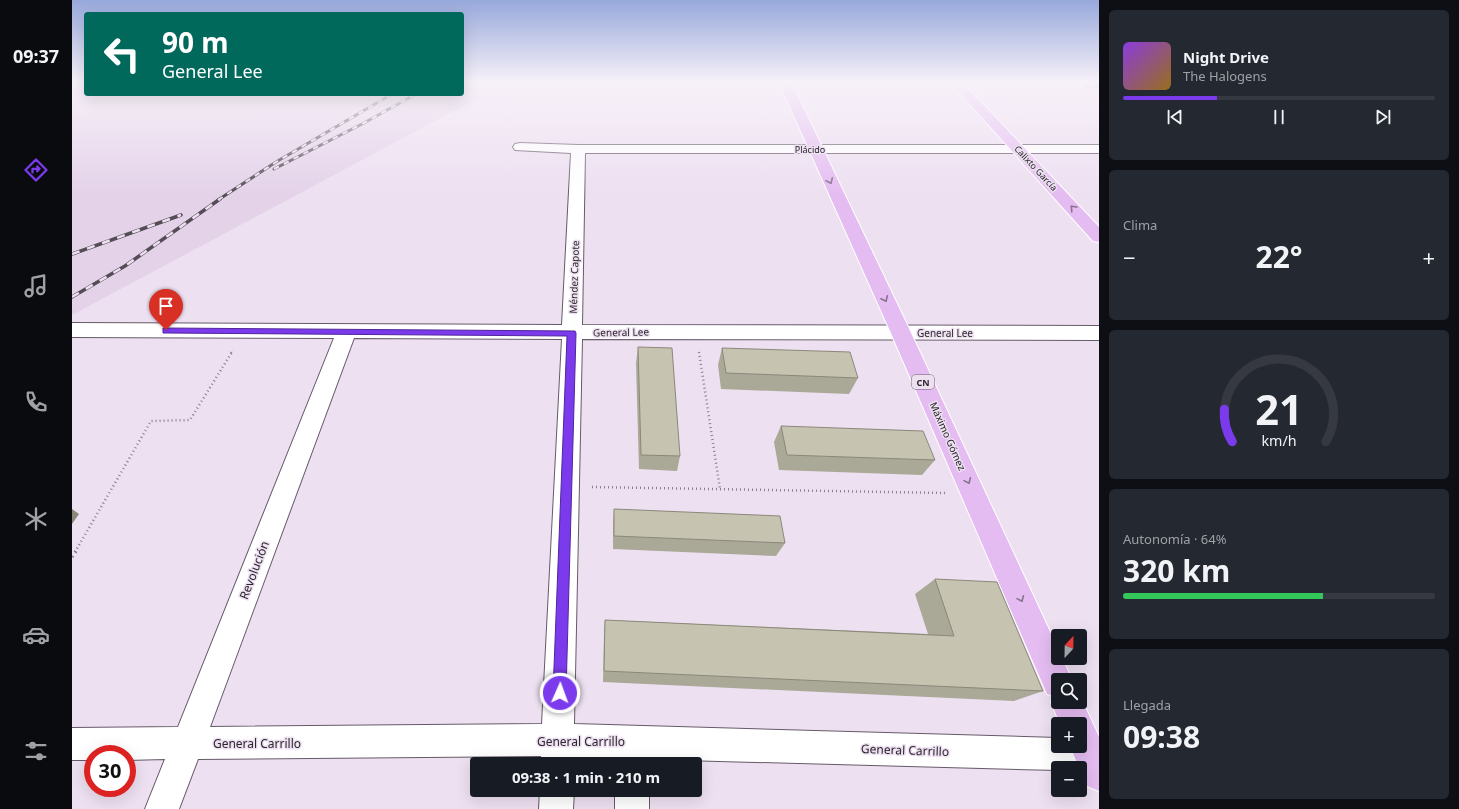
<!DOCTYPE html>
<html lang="es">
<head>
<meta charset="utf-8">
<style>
  body { margin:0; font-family:"Noto Sans",sans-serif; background:#242831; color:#f1f3f6; height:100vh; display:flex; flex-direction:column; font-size:15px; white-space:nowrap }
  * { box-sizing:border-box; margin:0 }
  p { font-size:13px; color:#9ea1a6 }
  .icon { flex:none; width:22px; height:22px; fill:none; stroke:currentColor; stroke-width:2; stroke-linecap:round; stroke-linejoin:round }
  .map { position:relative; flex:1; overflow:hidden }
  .drawer { display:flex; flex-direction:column; gap:10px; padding:10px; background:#0d0f14; width:360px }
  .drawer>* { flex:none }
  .top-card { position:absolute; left:12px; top:12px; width:380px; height:84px; border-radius:4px; box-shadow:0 4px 16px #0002; background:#00695c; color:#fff; overflow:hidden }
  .needle { width:26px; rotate:22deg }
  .controls { position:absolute; left:979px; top:629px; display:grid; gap:8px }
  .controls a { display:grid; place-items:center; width:36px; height:36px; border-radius:4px; background:#171b24; box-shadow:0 4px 16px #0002; font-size:20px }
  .speed { position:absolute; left:12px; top:745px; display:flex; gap:8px; font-size:20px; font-weight:700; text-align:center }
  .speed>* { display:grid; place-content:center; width:52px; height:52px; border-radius:50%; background:#171b24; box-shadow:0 4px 16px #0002; line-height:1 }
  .speed .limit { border:6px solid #d22; background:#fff; color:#111 }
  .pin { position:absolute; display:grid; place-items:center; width:34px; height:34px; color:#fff; margin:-41px -17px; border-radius:50% 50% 50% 0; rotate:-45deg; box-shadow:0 0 4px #0007 }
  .pin .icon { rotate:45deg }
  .me { position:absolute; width:44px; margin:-22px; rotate:2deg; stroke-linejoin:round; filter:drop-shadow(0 0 3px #0008) }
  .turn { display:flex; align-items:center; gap:14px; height:84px; padding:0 12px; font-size:18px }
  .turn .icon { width:52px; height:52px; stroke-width:2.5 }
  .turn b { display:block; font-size:28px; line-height:34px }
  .big { font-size:30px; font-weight:700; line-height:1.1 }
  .drawer .tile { flex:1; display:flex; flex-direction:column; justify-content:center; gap:6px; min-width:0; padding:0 14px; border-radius:6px; background:#242831 }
  .drawer .dial { align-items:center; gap:0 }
  .dial svg { height:104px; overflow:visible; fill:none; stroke:#363941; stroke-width:7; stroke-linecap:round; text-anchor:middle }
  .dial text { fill:#f1f3f6; stroke:none }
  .song { display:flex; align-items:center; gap:12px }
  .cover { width:48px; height:48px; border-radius:6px; background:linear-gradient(135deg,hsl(270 70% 55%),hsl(40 70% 35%)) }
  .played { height:4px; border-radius:2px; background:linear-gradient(90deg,#7c3aed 30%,#363941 30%) }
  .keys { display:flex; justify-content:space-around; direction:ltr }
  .heat { display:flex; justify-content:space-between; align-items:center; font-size:22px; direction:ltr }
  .charge { height:6px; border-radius:3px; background:linear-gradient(90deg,#34c759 64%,#363941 0) }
  .trip { position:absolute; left:398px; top:757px; width:232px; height:40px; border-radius:4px; background:#171b24; box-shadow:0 4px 16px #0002; font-weight:700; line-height:40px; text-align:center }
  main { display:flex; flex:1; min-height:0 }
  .dock { display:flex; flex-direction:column; width:72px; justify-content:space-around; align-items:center; background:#090b0e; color:#9ea1a6 }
  .dock .icon { width:28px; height:28px }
  .dock .current { color:#7c3aed }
  .dock b { font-size:18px; color:#f1f3f6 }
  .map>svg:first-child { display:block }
  .built { fill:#e4d2e9 }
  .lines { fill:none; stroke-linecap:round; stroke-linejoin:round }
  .minor-casing { stroke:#665a69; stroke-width:2 }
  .primary-casing { stroke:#fff; stroke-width:2 }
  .path-far2 { stroke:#89808b; stroke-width:2; stroke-dasharray:1 2.5; stroke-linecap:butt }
  .path-far1 { stroke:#89808b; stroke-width:2.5; stroke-dasharray:1 3; stroke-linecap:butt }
  .path { stroke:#89808b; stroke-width:3.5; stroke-dasharray:1.5 4; stroke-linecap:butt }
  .minor { fill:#fff; fill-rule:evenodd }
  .primary { fill:#e5bcf1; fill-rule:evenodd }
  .rail-far1-casing { stroke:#544d56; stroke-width:3 }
  .rail-casing { stroke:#544d56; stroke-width:3.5 }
  .rail-far1 { stroke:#ede0f1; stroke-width:2; stroke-dasharray:5.5; stroke-linecap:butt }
  .rail { stroke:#ede0f1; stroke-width:2.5; stroke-dasharray:8; stroke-linecap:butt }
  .wall { fill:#aaa897 }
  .shaded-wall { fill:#8b887b }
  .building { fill:#c6c3b0; stroke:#8b887b }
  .oneway { stroke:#88728f }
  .route { fill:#7c3aed; stroke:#51269a }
  .labels { text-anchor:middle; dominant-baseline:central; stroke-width:3; stroke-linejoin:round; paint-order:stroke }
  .far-street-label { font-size:9px; fill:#2c272d; stroke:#ede0f1 }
  .shield { fill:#ede0f1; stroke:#665e68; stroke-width:1 }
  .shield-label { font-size:9px; font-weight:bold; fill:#2c272d }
  .street-label { font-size:10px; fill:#2c272d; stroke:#ede0f1 }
  .near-street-label { font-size:12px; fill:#2c272d; stroke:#ede0f1 }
</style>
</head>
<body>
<main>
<nav class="dock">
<b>09:37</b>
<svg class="icon current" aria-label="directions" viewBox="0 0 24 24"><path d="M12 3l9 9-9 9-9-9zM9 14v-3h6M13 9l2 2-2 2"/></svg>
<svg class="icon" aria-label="music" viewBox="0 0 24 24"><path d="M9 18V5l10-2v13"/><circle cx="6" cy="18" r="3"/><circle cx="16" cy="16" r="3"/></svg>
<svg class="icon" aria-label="phone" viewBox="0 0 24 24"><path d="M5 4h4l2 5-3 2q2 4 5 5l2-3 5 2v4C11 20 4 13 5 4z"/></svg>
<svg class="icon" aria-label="climate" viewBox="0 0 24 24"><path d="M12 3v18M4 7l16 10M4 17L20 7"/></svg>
<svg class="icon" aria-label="car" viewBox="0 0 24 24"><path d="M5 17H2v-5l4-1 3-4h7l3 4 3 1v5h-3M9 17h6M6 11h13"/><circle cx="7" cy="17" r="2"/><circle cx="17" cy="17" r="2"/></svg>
<svg class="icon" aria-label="filters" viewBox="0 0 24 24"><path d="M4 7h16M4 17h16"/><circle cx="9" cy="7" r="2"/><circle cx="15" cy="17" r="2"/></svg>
</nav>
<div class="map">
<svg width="1027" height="809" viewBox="0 0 1027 809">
  <rect width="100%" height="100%" fill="#ede0f1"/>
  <!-- built -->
  <polygon class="built" points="0,82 14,82 14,94 390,94 390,82 436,82 0,315"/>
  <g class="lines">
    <!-- minor casing -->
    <g class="minor-casing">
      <g id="minor">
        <path d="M448 143 506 145H1027V153H513L510 325 1027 326V340L510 339 502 724 986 738V746H1008V738L1018 739 1027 742V768L1018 771H1008V768H986V770L575 759V764H543L542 758 502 757 501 764H469V756L126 759 107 809H73L93 759 55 760V754H21V760H0V728L106 727 262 338 0 337V323L490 325 499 153 443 150 441 147 443 144ZM282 338 490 339 470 724 138 727Z"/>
        <polygon points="468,790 502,790 501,809 467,809"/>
        <rect x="543" y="790" width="34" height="19"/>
      </g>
    </g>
    <!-- primary casing -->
    <g class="primary-casing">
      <g id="primary">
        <polygon points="707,82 719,82 839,333 986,649 986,658 990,658 1000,680 986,680 986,702 1008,702 1008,696 1027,737 1027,791 1015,786 998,746 1008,746 1008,724 988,724 979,702 982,696 975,694 819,333"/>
        <polygon points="878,82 890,82 1027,227 1027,242 1021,241"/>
      </g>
    </g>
    <!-- path-far2 -->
    <polyline class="path-far2" points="159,353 161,350"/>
    <!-- path-far1 -->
    <g class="path-far1">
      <polyline points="627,352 648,489"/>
      <polyline points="520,487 875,493"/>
      <polyline points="3,552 79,421 118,420 160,352"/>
    </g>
    <!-- path -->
    <polyline class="path" points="0,557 4,551"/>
    <!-- minor -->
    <use href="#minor" class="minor"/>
    <!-- primary -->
    <use href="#primary" class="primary"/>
    <!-- rail-far1 casing -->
    <g class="rail-far1-casing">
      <g id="rail-far1">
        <polyline points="202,169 290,124 344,94"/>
        <polyline points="146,200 204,162 320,94"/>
      </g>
    </g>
    <!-- rail casing -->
    <g class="rail-casing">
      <g id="rail">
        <polyline points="0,254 109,215"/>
        <polyline points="0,297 53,266 148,199"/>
      </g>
    </g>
    <!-- rail-far1 -->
    <use href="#rail-far1" class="rail-far1"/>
    <!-- rail -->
    <use href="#rail" class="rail"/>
  </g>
  <!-- wall -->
  <g class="wall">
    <polygon points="1007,82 1027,82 1027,88 1014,88"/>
    <polygon points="566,347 608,456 605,471 567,469 564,363"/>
    <polygon points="650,348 786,378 777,394 649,389 646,365"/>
    <polygon points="709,426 863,460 850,475 707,470 702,442"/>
    <polygon points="542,509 713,543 704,556 541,549 541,523"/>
    <polygon points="863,579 971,691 942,701 531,682 532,633 533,620 856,634 843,594"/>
  </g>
  <!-- shaded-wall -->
  <polygon class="shaded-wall" points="0,509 7,514 0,524"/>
  <!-- building -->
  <g class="building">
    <polygon points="566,347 600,348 608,456 569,455"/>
    <polygon points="650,348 778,352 786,378 654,373"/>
    <polygon points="709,426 851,431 863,460 715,455"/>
    <polygon points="542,509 708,516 713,543 542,536"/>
    <polygon points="863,579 925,582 971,691 532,671 533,620 882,636"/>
  </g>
  <!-- one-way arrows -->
  <defs><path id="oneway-chevron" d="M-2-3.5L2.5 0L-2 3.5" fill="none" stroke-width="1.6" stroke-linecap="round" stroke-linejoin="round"/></defs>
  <g class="oneway">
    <use href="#oneway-chevron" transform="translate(758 181) rotate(65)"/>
    <use href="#oneway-chevron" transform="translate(1001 208) rotate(-133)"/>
    <use href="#oneway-chevron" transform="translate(813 299) rotate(65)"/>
    <use href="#oneway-chevron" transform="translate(896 481) rotate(66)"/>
    <use href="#oneway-chevron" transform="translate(949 599) rotate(66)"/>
  </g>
  <!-- sky -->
  <linearGradient id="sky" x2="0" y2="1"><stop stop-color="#97a8db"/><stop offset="0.42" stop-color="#f7f1f9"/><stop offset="1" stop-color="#f7f1f9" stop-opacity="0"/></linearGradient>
  <rect width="1027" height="195" fill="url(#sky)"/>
  <!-- route -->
  <polygon class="route" points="91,328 503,331 504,333 494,693 492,697 488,699 483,697 481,693 495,336 94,333 91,333"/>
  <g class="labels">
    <!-- far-street labels -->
    <g class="far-street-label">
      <text x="738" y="149">Plácido</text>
      <text transform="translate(964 168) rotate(47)">Calixto García</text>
    </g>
    <!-- shield labels -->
    <rect class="shield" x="840" y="375" width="22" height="14" rx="3"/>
    <g class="shield-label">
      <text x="851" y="382">CN</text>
    </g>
    <!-- street labels -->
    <g class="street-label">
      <text transform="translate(502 277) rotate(-88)">Méndez Capote</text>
      <text transform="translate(549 332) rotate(-1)">General Lee</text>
      <text x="873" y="333">General Lee</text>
      <text transform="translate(876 436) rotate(66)">Máximo Gómez</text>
    </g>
    <!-- near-street labels -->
    <g class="near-street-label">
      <text transform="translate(182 570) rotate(-69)">Revolución</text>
      <text x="509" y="741">General Carrillo</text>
      <text x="185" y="743">General Carrillo</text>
      <text transform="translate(833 750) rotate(2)">General Carrillo</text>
    </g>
  </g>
</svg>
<div class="controls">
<a><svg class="needle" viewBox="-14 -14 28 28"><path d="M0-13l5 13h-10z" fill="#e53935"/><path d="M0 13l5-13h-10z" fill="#9ea1a6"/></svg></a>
<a><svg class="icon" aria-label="search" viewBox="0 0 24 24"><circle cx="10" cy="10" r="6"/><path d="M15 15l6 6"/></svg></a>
<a>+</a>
<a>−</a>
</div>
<div class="speed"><div class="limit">30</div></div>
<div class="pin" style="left:94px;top:330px;background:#d93025"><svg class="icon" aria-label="arrive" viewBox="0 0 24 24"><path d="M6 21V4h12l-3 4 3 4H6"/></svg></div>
<svg class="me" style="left:488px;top:693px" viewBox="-20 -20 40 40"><circle r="17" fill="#7c3aed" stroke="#fff" stroke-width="3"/><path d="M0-11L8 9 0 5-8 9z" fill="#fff"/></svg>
<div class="trip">09:38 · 1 min · 210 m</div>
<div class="top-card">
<div class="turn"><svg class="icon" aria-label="left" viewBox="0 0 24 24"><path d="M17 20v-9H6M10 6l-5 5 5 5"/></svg><div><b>90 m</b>General Lee</div></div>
</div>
</div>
<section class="drawer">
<div class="tile">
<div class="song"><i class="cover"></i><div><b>Night Drive</b><p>The Halogens</p></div></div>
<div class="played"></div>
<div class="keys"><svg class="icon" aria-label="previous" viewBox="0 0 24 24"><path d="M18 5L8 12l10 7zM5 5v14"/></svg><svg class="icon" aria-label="pause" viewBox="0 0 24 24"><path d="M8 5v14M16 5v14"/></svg><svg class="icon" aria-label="next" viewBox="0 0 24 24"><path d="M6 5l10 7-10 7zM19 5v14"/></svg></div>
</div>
<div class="tile"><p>Clima</p>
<div class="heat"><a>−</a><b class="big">22°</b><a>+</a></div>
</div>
<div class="tile dial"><svg viewBox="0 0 100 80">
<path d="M14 69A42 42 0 1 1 86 69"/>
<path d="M14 69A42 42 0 0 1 8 44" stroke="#7c3aed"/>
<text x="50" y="56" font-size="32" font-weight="700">21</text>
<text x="50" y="72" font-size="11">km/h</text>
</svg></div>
<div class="tile"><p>Autonomía · 64%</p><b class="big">320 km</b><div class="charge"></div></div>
<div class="tile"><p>Llegada</p><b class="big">09:38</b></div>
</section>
</main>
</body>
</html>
